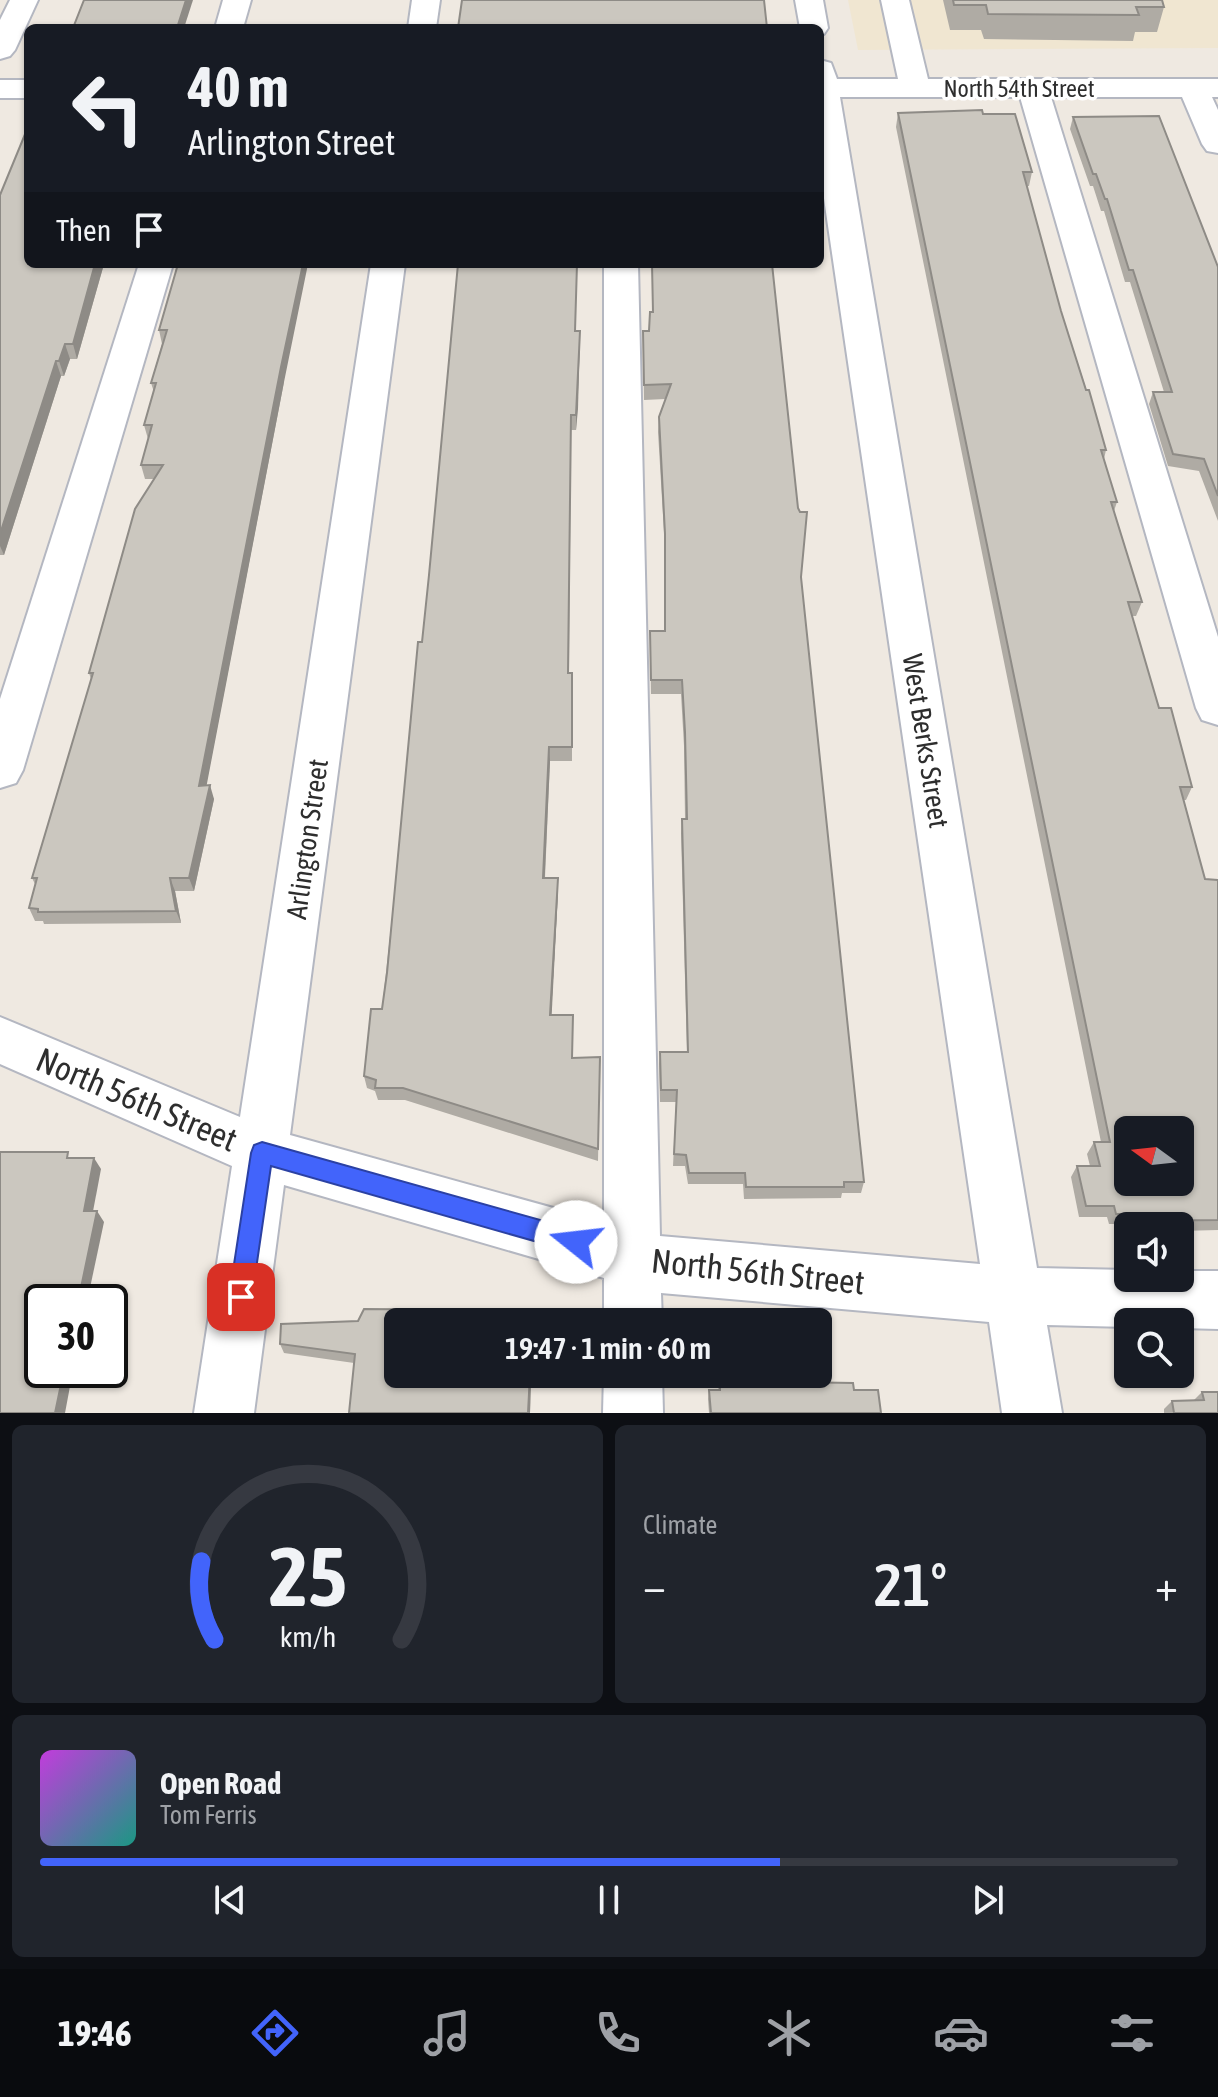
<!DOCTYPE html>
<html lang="en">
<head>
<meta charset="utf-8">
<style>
  body { margin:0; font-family:"Asap Condensed",sans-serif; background:#20242c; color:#f1f3f6; height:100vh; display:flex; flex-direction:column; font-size:30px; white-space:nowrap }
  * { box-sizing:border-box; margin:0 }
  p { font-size:26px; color:#9ea1a6 }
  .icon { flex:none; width:44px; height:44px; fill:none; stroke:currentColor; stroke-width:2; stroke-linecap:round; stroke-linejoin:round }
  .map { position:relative; height:1413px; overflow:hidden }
  .side { display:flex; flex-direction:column; gap:12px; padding:12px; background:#0d0f14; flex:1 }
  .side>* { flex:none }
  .top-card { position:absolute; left:24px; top:24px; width:800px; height:244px; border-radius:12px; box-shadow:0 2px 6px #0004; background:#171b24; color:#f1f3f6; overflow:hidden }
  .needle { width:52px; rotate:285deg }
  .tools { position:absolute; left:1114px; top:1116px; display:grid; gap:16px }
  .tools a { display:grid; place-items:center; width:80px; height:80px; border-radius:12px; background:#171b24; box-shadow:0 2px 6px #0004; font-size:40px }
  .speed { position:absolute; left:24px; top:1284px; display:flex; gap:16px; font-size:40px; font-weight:700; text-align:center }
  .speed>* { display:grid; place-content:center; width:104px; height:104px; border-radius:50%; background:#171b24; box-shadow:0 2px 6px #0004; line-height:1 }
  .speed .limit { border:4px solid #111; border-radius:12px; background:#fff; color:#111 }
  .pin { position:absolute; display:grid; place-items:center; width:68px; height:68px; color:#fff; margin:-34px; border-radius:16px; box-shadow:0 4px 12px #0006 }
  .me { position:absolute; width:88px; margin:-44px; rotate:286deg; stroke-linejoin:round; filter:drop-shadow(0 0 6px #0008) }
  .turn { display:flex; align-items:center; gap:28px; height:168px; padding:0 32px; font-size:36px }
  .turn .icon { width:104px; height:104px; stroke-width:2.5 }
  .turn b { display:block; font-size:56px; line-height:68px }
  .then { display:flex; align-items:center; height:76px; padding:0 32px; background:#0003; gap:16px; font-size:30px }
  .big { font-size:60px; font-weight:600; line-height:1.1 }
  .side .widget { flex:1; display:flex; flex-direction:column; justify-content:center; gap:12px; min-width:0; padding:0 28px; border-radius:12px; background:#20242c }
  .side .dial { align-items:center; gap:0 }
  .dial svg { height:208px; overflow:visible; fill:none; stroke:#363941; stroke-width:7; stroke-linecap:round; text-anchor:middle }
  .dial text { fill:#f1f3f6; stroke:none }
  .song { display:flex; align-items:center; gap:24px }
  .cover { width:96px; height:96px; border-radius:12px; background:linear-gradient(135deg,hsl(290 70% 55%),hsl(170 70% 35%)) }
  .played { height:8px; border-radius:4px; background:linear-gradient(90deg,#4264fb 65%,#363941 65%) }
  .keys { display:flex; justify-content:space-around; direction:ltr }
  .heat { display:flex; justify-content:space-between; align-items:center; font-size:44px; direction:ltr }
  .side .tiles { flex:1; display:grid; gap:12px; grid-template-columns:1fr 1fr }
  .widget:last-child { grid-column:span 2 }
  .trip { position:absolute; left:384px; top:1308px; width:448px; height:80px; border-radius:12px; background:#171b24; box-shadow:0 2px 6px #0004; font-weight:600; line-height:80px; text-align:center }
  .menu { display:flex; height:128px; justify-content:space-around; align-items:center; background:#090b0e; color:#9ea1a6 }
  .menu .icon { width:56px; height:56px }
  .menu .active { color:#4264fb }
  .menu b { font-size:36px; color:#f1f3f6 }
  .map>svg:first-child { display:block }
  .education { fill:#f0e6d1 }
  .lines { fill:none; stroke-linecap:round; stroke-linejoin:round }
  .minor-casing { stroke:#b4b7c1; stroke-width:4 }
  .minor { fill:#fff; fill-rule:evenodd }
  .wall { fill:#afaba4 }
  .shaded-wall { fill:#8e8b86 }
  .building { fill:#cbc7bf; stroke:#8e8b86; stroke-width:2; fill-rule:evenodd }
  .route { fill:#4264fb; stroke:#2b41a3; stroke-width:2 }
  .labels { text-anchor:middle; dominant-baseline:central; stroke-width:7; stroke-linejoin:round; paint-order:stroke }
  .far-street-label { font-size:24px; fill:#2e2e2e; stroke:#fff }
  .street-label { font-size:28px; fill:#2e2e2e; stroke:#fff }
  .near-street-label { font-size:34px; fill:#2e2e2e; stroke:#fff }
</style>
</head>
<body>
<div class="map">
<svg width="1218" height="1413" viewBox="0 0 1218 1413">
  <rect width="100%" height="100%" fill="#efe9e1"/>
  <!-- education -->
  <polygon class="education" points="848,0 1218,0 1218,48 858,50"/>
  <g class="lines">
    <!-- minor casing -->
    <g class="minor-casing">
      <g id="minor">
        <polygon points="10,0 38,0 15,50 10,56 0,59 0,20"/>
        <polygon points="223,0 251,0 243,28 215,28"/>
        <polygon points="412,0 440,0 436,28 408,28"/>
        <polygon points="795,0 823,0 828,28 824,34 820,35 820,28 800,28"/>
        <polygon points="881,0 909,0 928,79 1218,79 1218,97 1212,97 1218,110 1218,153 1207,151 1202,144 1182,97 1051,97 1218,637 1218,725 1202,720 1196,708 1020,97 840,97 1037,1268 1128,1270 1128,1278 1180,1278 1180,1271 1218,1271 1218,1329 1180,1328 1180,1322 1128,1322 1128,1327 1047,1325 1062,1413 1002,1413 989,1322 661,1293 662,1322 604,1322 604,1278 284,1185 254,1413 194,1413 232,1166 0,1064 0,1017 240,1117 371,264 405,264 290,1135 604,1222 604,264 638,264 660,1236 980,1264 820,171 820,60 831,63 837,79 898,79"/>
        <rect x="0" y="80" width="28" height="18"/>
        <polygon points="139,264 173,264 23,770 16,783 0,788 0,699"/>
        <polygon points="604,1374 662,1374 663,1413 603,1413"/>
      </g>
    </g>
    <!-- minor -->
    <use href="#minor" class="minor"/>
  </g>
  <!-- wall -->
  <g class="wall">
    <polygon points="943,0 1162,0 1164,7 1157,32 1135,32 1133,41 984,39 981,30 950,30"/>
    <polygon points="898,113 983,114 1032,172 1029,186 1027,186 1061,311 1106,450 1104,459 1117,502 1114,511 1142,602 1136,616 1132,616 1159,708 1192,787 1186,800 1184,800 1205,879 1218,880 1218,1230 1180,1231 1180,1226 1128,1226 1128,1232 1121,1232 1120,1224 1109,1224 1107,1217 1079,1217 1071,1177 1077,1166 1090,1166 1087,1154 1094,1142 1101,1142 896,127"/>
    <polygon points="1073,117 1218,267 1218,521 1199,471 1168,466 1149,404 1153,392 1164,392 1130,282 1125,282 1104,211 1101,211 1093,186 1090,186 1070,129"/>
    <polygon points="0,195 28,264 104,264 77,359 70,359 64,376 61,376 4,555 0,555"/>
    <polygon points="178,264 284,382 206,785 214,799 194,891 175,891 181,923 44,924 43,921 35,921 29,908 35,884 32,878 91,679 89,673 154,479 145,479 141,465 148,439 144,425 154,392 151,383 162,344 159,330"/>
    <polygon points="652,312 801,577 864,1182 861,1193 842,1193 841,1198 744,1199 743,1184 688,1184 685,1166 673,1166 676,1102 660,1102 659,1064 660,1052 687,1052 681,833 682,819 685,819 684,746 681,694 651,694 650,631 665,631 665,549 658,432 659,417 665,399 644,400 643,331 649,331"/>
    <polygon points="576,331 580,346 576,430 571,430 569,673 572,673 572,761 550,761 545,878 558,892 551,1015 573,1027 572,1058 600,1057 598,1161 405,1100 378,1100 375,1091 367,1088 364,1076 382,1009 422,642"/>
    <polygon points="503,1310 505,1318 398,1374 542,1374 542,1378 531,1378 530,1413 349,1413 354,1363 284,1353 280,1344 358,1321"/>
    <polygon points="756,1374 793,1382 854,1390 881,1413 709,1413 708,1399 709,1390 718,1390 720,1381 755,1382"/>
    <polygon points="1202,1392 1218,1413 1164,1413 1164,1409 1172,1401 1194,1400"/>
  </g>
  <!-- shaded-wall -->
  <g class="shaded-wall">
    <polygon points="186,0 193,0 184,28 177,28"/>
    <polygon points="95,264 104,264 77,359 73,344"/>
    <polygon points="303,264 308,264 284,382 204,799 199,786 281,367"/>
    <polygon points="580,331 578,409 576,430 576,415"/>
    <polygon points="65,344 70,359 64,376 59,361"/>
    <polygon points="56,361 61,376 4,555 0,546 0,534"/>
    <polygon points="549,747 550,761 544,892 543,878"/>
    <polygon points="210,785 214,799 194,891 189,878"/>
    <polygon points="170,878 175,891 181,923 176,911"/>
    <polygon points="558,878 558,892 551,1028 550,1015"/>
    <polygon points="94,1158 101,1169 91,1222 84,1211"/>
    <polygon points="97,1211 104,1222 87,1302 78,1302"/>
    <polygon points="64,1370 73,1370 65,1413 55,1413"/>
    <polygon points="530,1374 531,1378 530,1413 528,1413"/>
  </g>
  <!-- building -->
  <g class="building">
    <polygon points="84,0 186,0 177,28 73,28"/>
    <polygon points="462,0 764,0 767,28 458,28"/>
    <polygon points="953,0 1162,0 1164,7 1136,7 1139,15 988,14 986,5 954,5"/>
    <path d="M982 110 983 114H1015L1032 172H1023L1061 311 1086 390H1089L1106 450H1101L1117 502H1111L1142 602H1128L1159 708H1171L1192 787H1180L1205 879 1218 880V1220L1128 1221 1127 1214H1116L1114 1206H1086L1077 1166H1100L1094 1142H1110L898 113ZM1128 1130H1180V1182H1128Z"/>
    <polygon points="1159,116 1218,267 1218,496 1204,459 1173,454 1153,392 1172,392 1133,270 1129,270 1107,199 1105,199 1096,174 1093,174 1073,117"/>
    <polygon points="28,127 28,264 95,264 73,344 65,344 59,361 56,361 0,534 0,195"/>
    <polygon points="178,264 303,264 281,367 199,786 210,785 189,878 170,878 176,911 38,912 38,909 29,908 37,878 32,878 93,673 89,673 135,509 163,465 141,465 152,425 144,425 156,383 151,383 167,330 159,330"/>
    <polygon points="458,264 577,264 575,331 580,331 576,415 571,415 568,673 572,673 572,747 549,747 543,878 558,878 550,1015 573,1015 572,1058 600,1057 598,1149 403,1088 375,1088 376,1080 364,1076 371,1009 382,1009 387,973 418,642 422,642 429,575"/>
    <polygon points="652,264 772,264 798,508 800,512 807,512 801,577 864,1182 844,1182 844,1187 746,1187 745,1173 689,1173 686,1155 674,1154 677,1090 661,1090 660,1052 688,1052 682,819 687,819 685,732 682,680 651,680 650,631 665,631 665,534 659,417 671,384 644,385 643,331 649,331 650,312 653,312"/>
    <polygon points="0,1152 68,1152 67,1158 94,1158 84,1211 97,1211 78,1302 42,1302 42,1370 64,1370 55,1413 0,1413"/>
    <polygon points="364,1309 503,1310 504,1318 511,1319 512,1322 398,1322 398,1374 530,1374 528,1413 349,1413 355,1354 280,1344 281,1324 358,1321"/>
    <polygon points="757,1374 792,1374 793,1382 853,1383 854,1390 878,1390 881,1413 711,1413 709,1390 720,1390 720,1381 757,1382"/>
    <polygon points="1202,1392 1218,1392 1218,1413 1174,1413 1172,1401 1204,1400"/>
  </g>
  <!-- route -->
  <polygon class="route" points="262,1142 576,1230 584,1234 588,1242 584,1250 576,1253 271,1166 252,1297 249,1306 241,1309 232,1306 229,1297 251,1153 254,1145"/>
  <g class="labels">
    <!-- far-street labels -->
    <g class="far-street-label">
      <text x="1019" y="88">North 54th Street</text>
    </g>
    <!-- street labels -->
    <g class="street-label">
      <text transform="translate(926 741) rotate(81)">West Berks Street</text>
      <text transform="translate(307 839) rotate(-82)">Arlington Street</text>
    </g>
    <!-- near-street labels -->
    <g class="near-street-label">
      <text transform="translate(137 1099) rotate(23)">North 56th Street</text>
      <text transform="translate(758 1271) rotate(6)">North 56th Street</text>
    </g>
  </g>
</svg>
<div class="tools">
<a><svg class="needle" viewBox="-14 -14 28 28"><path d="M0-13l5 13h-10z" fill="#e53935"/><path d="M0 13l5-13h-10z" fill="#9ea1a6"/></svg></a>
<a><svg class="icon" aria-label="sound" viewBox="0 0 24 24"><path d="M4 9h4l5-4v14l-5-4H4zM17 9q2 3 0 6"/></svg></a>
<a><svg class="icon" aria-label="search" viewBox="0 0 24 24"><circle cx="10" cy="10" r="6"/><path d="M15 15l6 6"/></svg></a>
</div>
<div class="speed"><div class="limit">30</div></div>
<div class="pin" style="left:241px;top:1297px;background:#d93025"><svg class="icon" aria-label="arrive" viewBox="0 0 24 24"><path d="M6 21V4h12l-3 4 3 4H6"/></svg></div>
<svg class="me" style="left:576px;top:1242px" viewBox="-20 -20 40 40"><circle r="19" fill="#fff"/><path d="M0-13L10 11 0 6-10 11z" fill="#4264fb"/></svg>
<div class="trip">19:47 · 1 min · 60 m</div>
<div class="top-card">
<div class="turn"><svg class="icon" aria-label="left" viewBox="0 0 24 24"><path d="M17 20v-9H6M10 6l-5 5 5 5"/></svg><div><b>40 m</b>Arlington Street</div></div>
<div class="then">Then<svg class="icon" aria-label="arrive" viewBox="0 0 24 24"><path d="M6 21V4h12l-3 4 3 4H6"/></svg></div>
</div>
</div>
<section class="side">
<div class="tiles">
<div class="widget dial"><svg viewBox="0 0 100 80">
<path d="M14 69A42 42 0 1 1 86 69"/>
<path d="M14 69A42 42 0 0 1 9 39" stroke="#4264fb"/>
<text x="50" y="56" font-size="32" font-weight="700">25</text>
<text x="50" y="72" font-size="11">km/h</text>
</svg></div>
<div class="widget"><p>Climate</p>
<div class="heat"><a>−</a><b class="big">21°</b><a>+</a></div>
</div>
<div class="widget">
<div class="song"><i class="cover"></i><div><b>Open Road</b><p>Tom Ferris</p></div></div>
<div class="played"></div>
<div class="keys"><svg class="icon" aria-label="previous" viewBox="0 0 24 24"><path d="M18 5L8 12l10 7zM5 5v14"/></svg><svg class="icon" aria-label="pause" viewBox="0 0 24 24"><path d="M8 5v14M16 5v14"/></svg><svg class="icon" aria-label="next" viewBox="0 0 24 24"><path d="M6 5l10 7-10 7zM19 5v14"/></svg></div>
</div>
</div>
</section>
<nav class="menu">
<b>19:46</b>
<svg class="icon active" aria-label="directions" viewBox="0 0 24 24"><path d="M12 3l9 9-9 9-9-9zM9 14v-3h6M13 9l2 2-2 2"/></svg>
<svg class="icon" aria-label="music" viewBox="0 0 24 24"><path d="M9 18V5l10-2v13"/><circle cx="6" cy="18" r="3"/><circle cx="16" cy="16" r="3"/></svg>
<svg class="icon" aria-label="phone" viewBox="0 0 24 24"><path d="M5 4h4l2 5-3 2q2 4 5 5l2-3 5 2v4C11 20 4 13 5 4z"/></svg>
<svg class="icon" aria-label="climate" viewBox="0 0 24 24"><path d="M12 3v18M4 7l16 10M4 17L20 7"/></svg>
<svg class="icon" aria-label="car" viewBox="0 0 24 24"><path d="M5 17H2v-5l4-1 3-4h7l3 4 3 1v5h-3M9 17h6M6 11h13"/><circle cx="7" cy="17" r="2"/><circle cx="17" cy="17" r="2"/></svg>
<svg class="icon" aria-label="filters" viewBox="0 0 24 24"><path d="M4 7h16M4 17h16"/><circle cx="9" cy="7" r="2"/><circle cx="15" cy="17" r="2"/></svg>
</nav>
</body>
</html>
